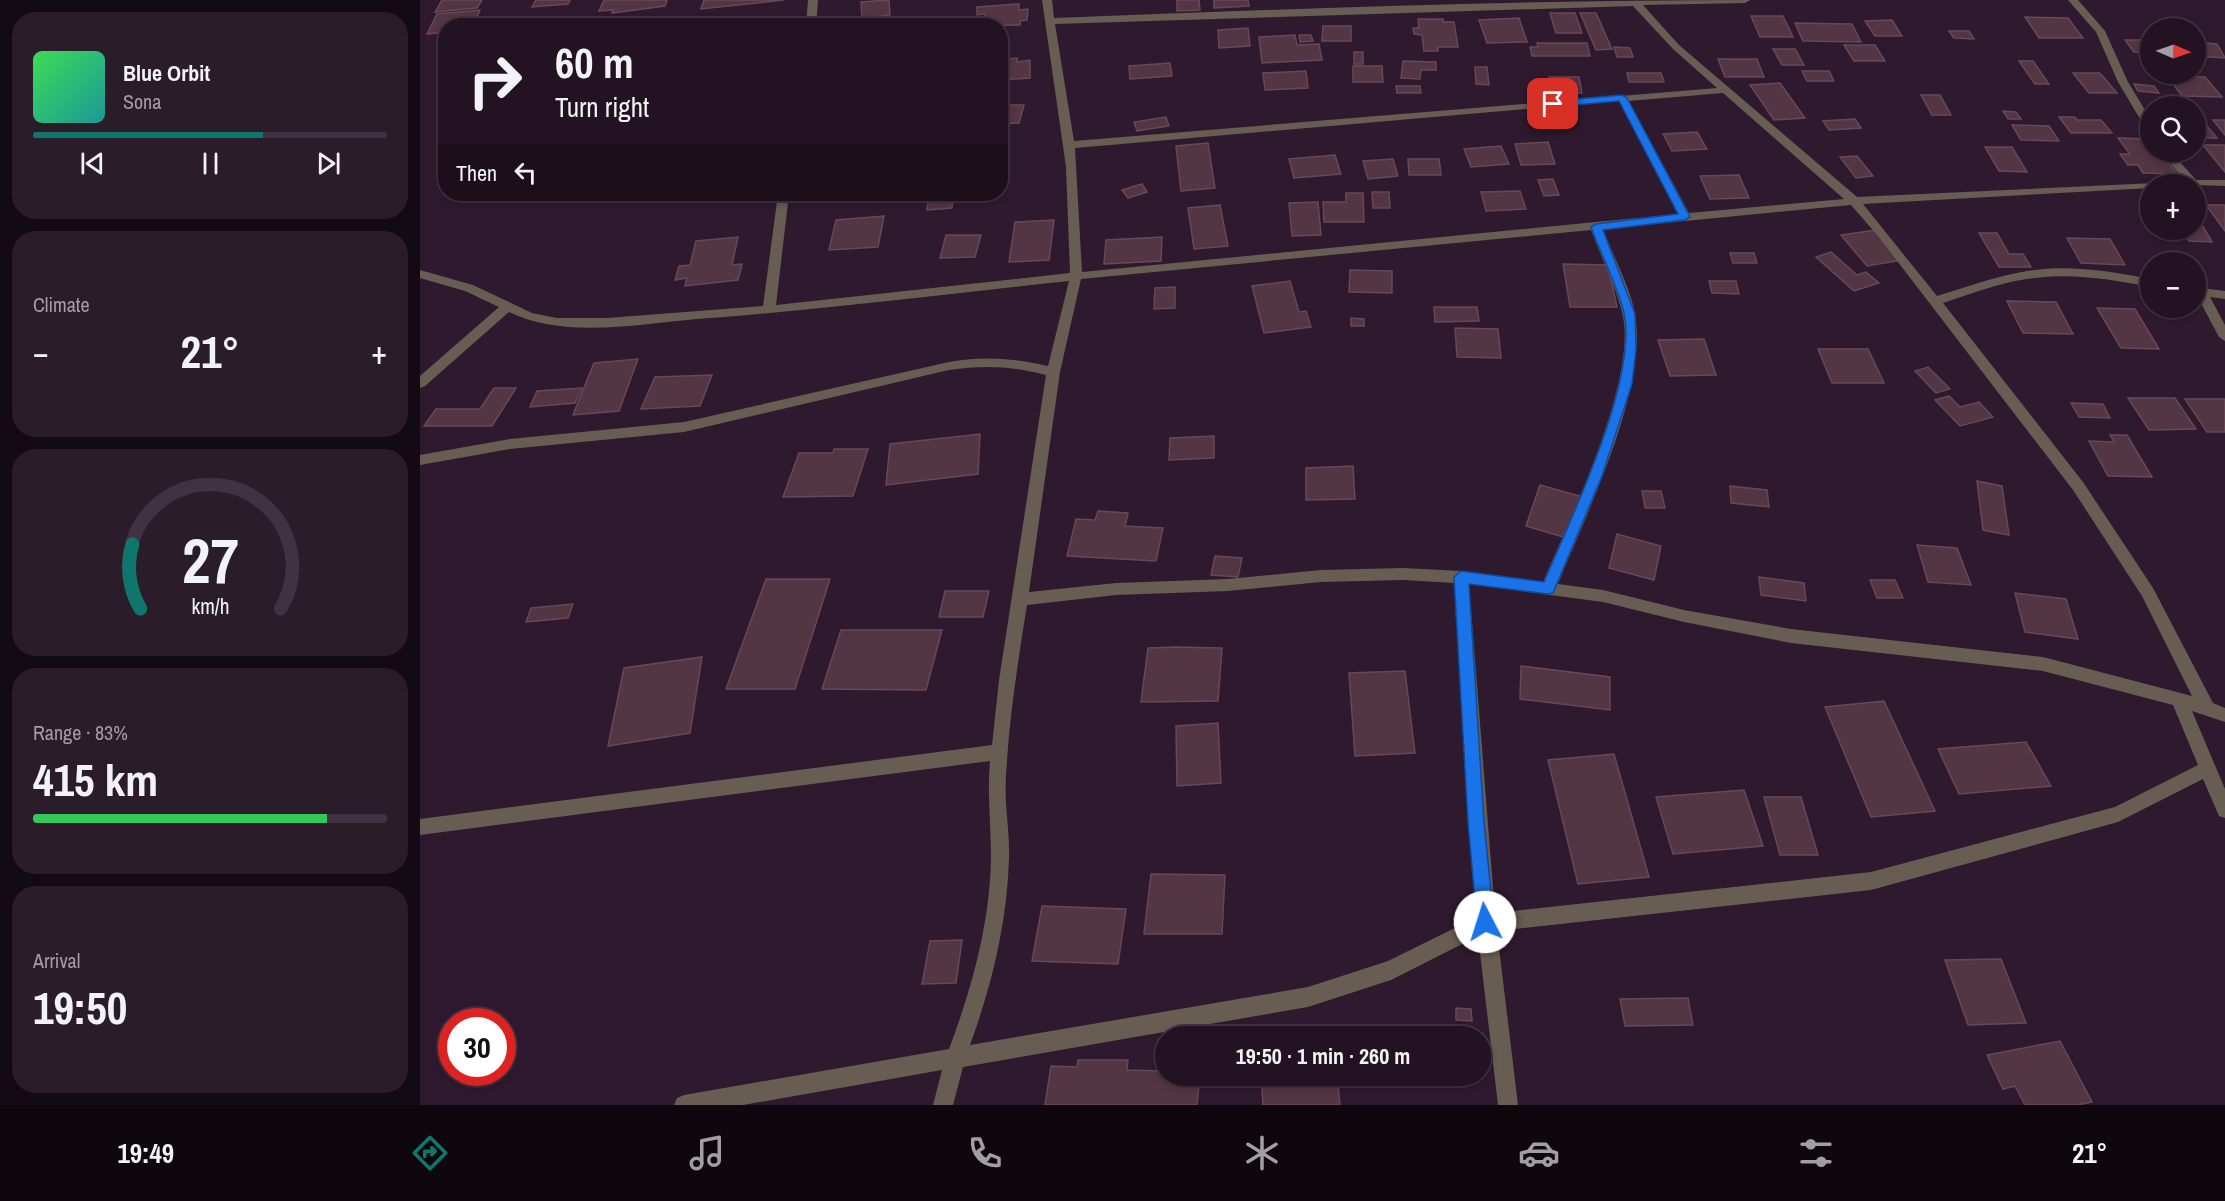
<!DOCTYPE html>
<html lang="en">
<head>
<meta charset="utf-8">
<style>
  body { margin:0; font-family:"Archivo Narrow",sans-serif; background:#2b1c2a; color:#f1f3f6; height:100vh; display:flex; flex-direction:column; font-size:22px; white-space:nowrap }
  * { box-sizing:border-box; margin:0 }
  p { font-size:20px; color:#a39ea5 }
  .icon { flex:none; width:33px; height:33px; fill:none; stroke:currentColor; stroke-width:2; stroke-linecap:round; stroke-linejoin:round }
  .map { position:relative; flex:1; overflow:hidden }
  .side { display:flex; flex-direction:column; gap:12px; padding:12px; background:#130a13; width:420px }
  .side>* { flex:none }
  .hud { position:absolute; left:18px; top:18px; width:570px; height:183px; border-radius:24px; box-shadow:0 3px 9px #0003,0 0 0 2px #403240; background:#231322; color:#f1f3f6; overflow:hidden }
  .needle { width:39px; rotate:92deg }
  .tools { position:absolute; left:1720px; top:18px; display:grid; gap:12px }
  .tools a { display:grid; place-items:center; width:66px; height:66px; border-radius:50%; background:#231322; box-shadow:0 3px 9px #0003,0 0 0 2px #403240; font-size:30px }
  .speed { position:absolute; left:18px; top:1008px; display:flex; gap:12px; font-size:30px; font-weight:700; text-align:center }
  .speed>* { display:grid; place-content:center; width:78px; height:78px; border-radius:50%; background:#231322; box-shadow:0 3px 9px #0003,0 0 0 2px #403240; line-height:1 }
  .speed .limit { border:9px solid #d22; background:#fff; color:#111 }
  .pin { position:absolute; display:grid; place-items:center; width:51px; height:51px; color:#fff; margin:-26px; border-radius:12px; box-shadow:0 3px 9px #0006 }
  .me { position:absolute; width:66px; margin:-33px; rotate:355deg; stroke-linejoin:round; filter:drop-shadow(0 0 4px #0008) }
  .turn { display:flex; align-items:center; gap:21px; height:126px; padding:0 18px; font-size:27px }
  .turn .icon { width:78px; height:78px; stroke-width:2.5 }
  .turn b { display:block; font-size:42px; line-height:51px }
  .then { display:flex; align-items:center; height:57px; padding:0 18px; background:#0003; gap:12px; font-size:22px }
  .big { font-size:45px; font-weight:700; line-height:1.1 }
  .side .widget { flex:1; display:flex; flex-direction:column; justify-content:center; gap:9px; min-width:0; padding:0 21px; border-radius:24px; background:#2b1c2a }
  .side .dial { align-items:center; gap:0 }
  .dial svg { height:156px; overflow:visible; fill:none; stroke:#403240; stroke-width:7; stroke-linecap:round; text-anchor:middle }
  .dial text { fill:#f1f3f6; stroke:none }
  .song { display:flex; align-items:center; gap:18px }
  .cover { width:72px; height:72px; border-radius:9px; background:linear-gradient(135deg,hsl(130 70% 55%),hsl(180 70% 35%)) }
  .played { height:6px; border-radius:3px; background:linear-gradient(90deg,#0f766e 65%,#403240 65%) }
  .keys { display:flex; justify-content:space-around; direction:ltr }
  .heat { display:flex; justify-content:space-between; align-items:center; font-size:33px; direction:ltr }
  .charge { height:9px; border-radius:4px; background:linear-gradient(90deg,#34c759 83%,#403240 0) }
  .trip { position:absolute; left:735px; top:1026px; width:336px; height:60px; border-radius:30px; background:#231322; box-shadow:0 3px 9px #0003,0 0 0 2px #403240; font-weight:700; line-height:60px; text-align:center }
  .tabs { display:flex; height:96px; justify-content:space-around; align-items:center; background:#0e080e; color:#a39ea5 }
  .tabs .icon { width:42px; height:42px }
  .tabs .active { color:#0f766e }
  .tabs b { font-size:27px; color:#f1f3f6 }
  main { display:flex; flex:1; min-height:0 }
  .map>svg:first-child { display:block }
  .building { fill:#543543; stroke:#684857; stroke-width:1.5 }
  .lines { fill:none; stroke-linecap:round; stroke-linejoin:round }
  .street { fill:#675d53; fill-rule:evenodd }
  .route { fill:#1a73e8; stroke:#114b97; stroke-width:1.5 }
</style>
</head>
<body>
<main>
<section class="side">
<div class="widget">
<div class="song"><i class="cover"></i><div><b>Blue Orbit</b><p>Sona</p></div></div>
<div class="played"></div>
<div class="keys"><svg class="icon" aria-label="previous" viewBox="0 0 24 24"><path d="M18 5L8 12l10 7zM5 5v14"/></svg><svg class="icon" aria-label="pause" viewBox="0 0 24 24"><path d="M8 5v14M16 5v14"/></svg><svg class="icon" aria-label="next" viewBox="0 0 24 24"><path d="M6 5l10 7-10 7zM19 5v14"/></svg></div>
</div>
<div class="widget"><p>Climate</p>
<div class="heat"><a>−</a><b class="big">21°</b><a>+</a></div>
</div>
<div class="widget dial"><svg viewBox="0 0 100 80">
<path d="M14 69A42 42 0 1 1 86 69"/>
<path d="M14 69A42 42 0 0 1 10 36" stroke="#0f766e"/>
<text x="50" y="56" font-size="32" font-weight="700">27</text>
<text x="50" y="72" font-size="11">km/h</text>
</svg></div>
<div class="widget"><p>Range · 83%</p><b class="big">415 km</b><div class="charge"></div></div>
<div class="widget"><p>Arrival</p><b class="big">19:50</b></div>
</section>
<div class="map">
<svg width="1805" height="1105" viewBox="0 0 1805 1105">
  <rect width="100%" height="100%" fill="#2f192e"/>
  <!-- building -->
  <g class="building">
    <polygon points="22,0 62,0 57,8 15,12"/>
    <polygon points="116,0 150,0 148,4 112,7"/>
    <polygon points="184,0 247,0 245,6 192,13 194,10 179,11"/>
    <polygon points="284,0 364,0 281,9"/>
    <polygon points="469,0 470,15 442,19 441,2"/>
    <polygon points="757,0 779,0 780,10 757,11"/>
    <polygon points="794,0 828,0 829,6 794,8"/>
    <polygon points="599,4 599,10 608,9 607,20 600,21 600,25 564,26 565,14 557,15 557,7"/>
    <polygon points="60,10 53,26 26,26 26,32 7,34 17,14"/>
    <polygon points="1130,13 1155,13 1162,33 1136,33"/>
    <polygon points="1160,13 1176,13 1192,49 1176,50"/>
    <polygon points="1331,16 1363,16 1373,37 1340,37"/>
    <polygon points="1605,17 1648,18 1663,38 1619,38"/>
    <polygon points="1099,18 1107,42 1067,43 1059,20"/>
    <polygon points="998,19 1023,19 1023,22 1034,22 1038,47 1018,47 1018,51 1004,51 1002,35 994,34 993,28 999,28"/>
    <polygon points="1472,20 1482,36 1455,36 1445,21"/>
    <polygon points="1375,23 1432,24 1441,42 1383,41"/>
    <polygon points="903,26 931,26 931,41 902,41"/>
    <polygon points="828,28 830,46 799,48 798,30"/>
    <polygon points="1529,31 1549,31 1554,39 1534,38"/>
    <polygon points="875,35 877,45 899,44 902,60 842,63 839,37"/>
    <polygon points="879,35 891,35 893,41 880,42"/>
    <polygon points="1705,40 1720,40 1730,52 1714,52"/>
    <polygon points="1776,42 1797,44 1805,58 1776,56"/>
    <polygon points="1117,43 1167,43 1170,56 1112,56 1110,47 1118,47"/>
    <polygon points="1424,45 1455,45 1465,61 1434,61"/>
    <polygon points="1194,47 1210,48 1213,57 1197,57"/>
    <polygon points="1353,49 1375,49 1384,65 1362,65"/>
    <rect x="934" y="52" width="9" height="12"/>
    <polygon points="597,58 597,62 610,60 610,78 580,80 580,60"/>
    <polygon points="1298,59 1337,59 1344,77 1305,77"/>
    <polygon points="983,61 1016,62 1016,70 1001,70 1000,79 981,78"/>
    <polygon points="1599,61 1613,61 1629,84 1615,84"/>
    <polygon points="750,63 752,76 710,79 709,66"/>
    <polygon points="933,66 962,66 963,82 933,82"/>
    <polygon points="1055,67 1067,67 1069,85 1056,84"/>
    <polygon points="886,71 888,88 845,90 843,73"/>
    <polygon points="1382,71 1409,71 1414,81 1387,81"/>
    <polygon points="1207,73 1241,73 1244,82 1209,82"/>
    <polygon points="1653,73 1680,73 1697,93 1669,93"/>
    <polygon points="1747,76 1785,77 1802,97 1762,96"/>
    <polygon points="1129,77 1159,77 1162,93 1132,92"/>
    <polygon points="1360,83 1385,118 1354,120 1330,85"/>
    <polygon points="1714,84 1734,86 1739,93 1718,91"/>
    <polygon points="976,86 1000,86 1001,93 977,93"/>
    <polygon points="1501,95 1520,95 1531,115 1512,115"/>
    <polygon points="580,105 604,105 599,123 580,124"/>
    <polygon points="1583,111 1596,112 1601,119 1588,119"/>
    <polygon points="1776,113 1797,138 1776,138"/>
    <polygon points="746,117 749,126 717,131 714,122"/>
    <polygon points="1639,117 1655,117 1657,120 1681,120 1692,133 1651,133"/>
    <polygon points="1435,119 1441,128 1409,130 1403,121"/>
    <polygon points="1793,120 1805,120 1805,135"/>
    <polygon points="1592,125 1629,126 1639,141 1601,140"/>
    <polygon points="1277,132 1287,149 1252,151 1243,134"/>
    <polygon points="1698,138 1730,139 1731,152 1740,152 1757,174 1723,173 1718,165 1708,165 1700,154 1710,154"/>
    <polygon points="1128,142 1135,164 1101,165 1095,144"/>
    <polygon points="788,143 795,188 761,191 756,146"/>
    <polygon points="1783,145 1805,145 1805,172"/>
    <polygon points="1081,146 1089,164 1051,167 1044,149"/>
    <polygon points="1565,147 1592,147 1607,172 1579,171"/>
    <polygon points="915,155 921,174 874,178 869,159"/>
    <polygon points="1437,156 1453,176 1436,178 1420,157"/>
    <polygon points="973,159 978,176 948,179 943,161"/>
    <polygon points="988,159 1019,159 1021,175 989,175"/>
    <polygon points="1319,175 1329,198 1290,199 1280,176"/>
    <polygon points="1133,179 1139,195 1124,196 1118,180"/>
    <polygon points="722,184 727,192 708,198 702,190"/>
    <polygon points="1100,191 1106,209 1066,211 1061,192"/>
    <polygon points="952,192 969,192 970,208 953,208"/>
    <polygon points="926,193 943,193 944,222 904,222 903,202 926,202"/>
    <polygon points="533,199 532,208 507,210 508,201"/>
    <polygon points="898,202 901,235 872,236 869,203"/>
    <polygon points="800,205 808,246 774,249 768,208"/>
    <polygon points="1786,205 1805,205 1805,231"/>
    <polygon points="1776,214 1792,242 1769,241 1763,230 1776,230"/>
    <polygon points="464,216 458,247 409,250 416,220"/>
    <polygon points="634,220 629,260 589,262 595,222"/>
    <polygon points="1456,230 1483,260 1447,266 1421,235"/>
    <polygon points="1559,233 1577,233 1589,254 1603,254 1611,267 1579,267"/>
    <polygon points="526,235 561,235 555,257 520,258"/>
    <polygon points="318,237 312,265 322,264 318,280 265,286 267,278 255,280 259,266 270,265 276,241"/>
    <polygon points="742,237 741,261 684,264 686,240"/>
    <polygon points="1647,238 1690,239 1705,265 1661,263"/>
    <polygon points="1411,252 1437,275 1446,272 1459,283 1434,291 1396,257"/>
    <polygon points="1310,253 1334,253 1337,263 1313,263"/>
    <polygon points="1143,264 1188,265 1197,307 1150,307"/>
    <polygon points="1776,264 1777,264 1787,280 1776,280"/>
    <polygon points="930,270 972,271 972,293 929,292"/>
    <polygon points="870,281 879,312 886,311 891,327 844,333 832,286"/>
    <polygon points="1289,281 1316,281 1319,294 1292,293"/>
    <polygon points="755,287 755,308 734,309 735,288"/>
    <polygon points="1587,301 1636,302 1653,334 1603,333"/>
    <polygon points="1014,307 1057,307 1059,321 1015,322"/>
    <polygon points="1677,308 1715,309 1739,349 1701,348"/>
    <polygon points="931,318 944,319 944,326 931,326"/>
    <polygon points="1035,328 1078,329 1081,358 1037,357"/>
    <polygon points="1284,339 1296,375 1250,376 1238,340"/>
    <polygon points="1398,349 1448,349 1464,383 1412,383"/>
    <polygon points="218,359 199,411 153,415 174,363"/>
    <polygon points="1508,367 1530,389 1516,393 1495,371"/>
    <polygon points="292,375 280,406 221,409 235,377"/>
    <polygon points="74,388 96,388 72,426 4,426 16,409 60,409"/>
    <polygon points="162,388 155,403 110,407 117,391"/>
    <polygon points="1529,396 1540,407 1559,402 1573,417 1540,426 1515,400"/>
    <polygon points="1708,398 1755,398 1776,429 1729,430"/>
    <polygon points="1765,399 1805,399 1805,432 1787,432"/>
    <polygon points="1651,403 1683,404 1690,418 1659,417"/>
    <polygon points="560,434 558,474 466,485 470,444"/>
    <polygon points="1690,435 1707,435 1732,477 1688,476 1669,441 1694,442"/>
    <polygon points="794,436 794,458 749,460 750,438"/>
    <polygon points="414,449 448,449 433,496 363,497 379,453 413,453"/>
    <polygon points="933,466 935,499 886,500 886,468"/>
    <polygon points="1557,481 1582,486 1589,535 1563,530"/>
    <polygon points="1120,485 1163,497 1150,539 1106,526"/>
    <polygon points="1310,486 1347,490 1349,507 1311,503"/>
    <polygon points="1222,491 1241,491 1245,508 1225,508"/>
    <polygon points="678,511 708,513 705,526 743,528 736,561 647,556 656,519 675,520"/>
    <polygon points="1197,534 1241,546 1234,580 1189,568"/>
    <polygon points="1497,545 1537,548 1551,585 1508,582"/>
    <polygon points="795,556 822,558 818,577 791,575"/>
    <polygon points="1339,577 1384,583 1386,601 1341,595"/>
    <polygon points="346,579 410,579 375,689 306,689"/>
    <polygon points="1450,580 1475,580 1483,598 1457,598"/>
    <polygon points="525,591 569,591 563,617 519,617"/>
    <polygon points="1595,593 1646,599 1658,639 1605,632"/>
    <polygon points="153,604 148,618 106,622 111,608"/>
    <polygon points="421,630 522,630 506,690 402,689"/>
    <polygon points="755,647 802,648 798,701 721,702 728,648"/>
    <polygon points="282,657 270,733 188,746 204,668"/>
    <polygon points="1101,666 1190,677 1190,710 1100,699"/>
    <polygon points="985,671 995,753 935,756 929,673"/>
    <polygon points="1464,701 1515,811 1451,817 1405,707"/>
    <polygon points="798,723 801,783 757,786 756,726"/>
    <polygon points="1606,742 1631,786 1539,794 1518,749"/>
    <polygon points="1194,754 1229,877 1158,884 1128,760"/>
    <polygon points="1324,790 1343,846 1253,854 1236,797"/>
    <polygon points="1344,797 1381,797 1398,855 1360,855"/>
    <polygon points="731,874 805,875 802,934 724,934"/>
    <polygon points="622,906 706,909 698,964 612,961"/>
    <polygon points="542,940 536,983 502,984 510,941"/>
    <polygon points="1581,959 1606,1023 1548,1025 1525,960"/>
    <polygon points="1268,998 1273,1025 1205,1026 1200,999"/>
    <polygon points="1036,1008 1051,1009 1052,1021 1036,1020"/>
    <polygon points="1036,1031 1052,1032 1052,1036 1036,1036"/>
    <polygon points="1640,1041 1672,1102 1657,1105 1605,1105 1595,1086 1583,1089 1567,1055"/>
    <polygon points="658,1060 708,1060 707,1070 746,1071 746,1076 780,1076 777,1105 625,1105 631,1066 657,1067"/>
    <polygon points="841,1076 917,1076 920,1105 843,1105"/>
  </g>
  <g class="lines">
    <!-- street -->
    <g class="street">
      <polygon points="388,0 398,0 396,26 386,26"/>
      <path d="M622 0H632L634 18C866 9 1098 0 1330 0L1325 3 1223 5 1259 45 1437 197 1735 183 1736 184H1731V188L1443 204 1517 296C1547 287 1576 276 1607 271 1648 264 1690 271 1731 279V287C1690 279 1649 272 1607 279 1578 283 1551 294 1523 303L1663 482 1733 588 1793 703 1805 708V722L1772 711 1805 789V818L1799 816 1783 779 1698 822 1451 890 1077 931 1098 1105H1078L1058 936 971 980 888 1007 543 1067 533 1105H513L522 1070 323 1105H254L257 1098 264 1095 529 1049C552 988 570 923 571 857 571 825 567 793 570 761L0 835V819L572 745 579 680 626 375C590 366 565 365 529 370L264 432 90 449 0 465V455L90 439 264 422 529 362C564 356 593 358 628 366L649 281C525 294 401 310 277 319 219 324 143 339 89 312L5 386 0 388V376L79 307 45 291 0 278V270L53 285 112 313 137 318H187L343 306 358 194H369L356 305 650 273 646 167ZM1213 6 1253 49 1297 88 654 141 635 24ZM1303 93 1424 199 1269 213 1209 101ZM1199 101 1258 214 662 272 655 148ZM1431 205 1458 236 1653 490 1722 596 1772 696 1623 657 1371 629 1264 610 1183 590 1138 584C1167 512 1228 390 1215 314 1212 292 1191 251 1183 229ZM1171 230C1181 257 1195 284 1202 312 1219 377 1150 518 1123 582L1041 571 983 568 901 570 808 579 696 583 609 592 640 372 661 279ZM983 580 1034 583 1057 917 968 961 888 987 550 1045C572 985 587 923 589 859 590 831 584 804 586 776 589 719 598 661 607 605L696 595 808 591 901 582ZM1049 584 1183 602 1264 622 1371 643 1623 671 1753 705 1778 765 1695 807 1451 872 1075 913Z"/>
      <polygon points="1648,0 1658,0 1685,31 1708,82 1731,120 1731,132 1726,129 1698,82 1676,32"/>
      <polygon points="1741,152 1751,152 1776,180 1805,180 1805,186 1744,184 1749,181 1764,180"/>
      <polygon points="1781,288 1805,291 1805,299 1790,297 1805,325 1805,341 1799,337 1776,294 1777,289"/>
    </g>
  </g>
  <!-- route -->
  <path class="route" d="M1202 95 1207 98 1270 217 1265 220 1183 230 1215 314 1216 350 1212 384 1182 476 1133 593 1128 594 1049 584 1064 822 1074 922 1071 928 1065 931 1059 928 1057 922 1048 822 1034 577 1041 571 1124 582C1151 518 1218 381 1204 313 1197 284 1181 255 1171 227L1176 224 1258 214 1199 101 1133 107 1128 104 1133 101Z"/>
</svg>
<div class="tools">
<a><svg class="needle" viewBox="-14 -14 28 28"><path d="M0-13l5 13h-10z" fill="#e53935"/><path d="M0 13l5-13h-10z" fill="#a39ea5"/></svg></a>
<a><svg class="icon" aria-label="search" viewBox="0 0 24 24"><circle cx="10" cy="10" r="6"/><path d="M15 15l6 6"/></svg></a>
<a>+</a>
<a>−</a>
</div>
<div class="speed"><div class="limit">30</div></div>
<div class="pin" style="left:1133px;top:104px;background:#d93025"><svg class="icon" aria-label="arrive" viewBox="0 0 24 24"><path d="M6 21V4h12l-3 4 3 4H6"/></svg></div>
<svg class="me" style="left:1065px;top:922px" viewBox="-20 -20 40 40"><circle r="19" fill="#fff"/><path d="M0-13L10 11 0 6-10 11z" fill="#1a73e8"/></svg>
<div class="trip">19:50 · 1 min · 260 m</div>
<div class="hud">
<div class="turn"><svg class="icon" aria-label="right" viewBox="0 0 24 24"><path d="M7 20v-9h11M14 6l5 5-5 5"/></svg><div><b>60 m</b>Turn right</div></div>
<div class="then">Then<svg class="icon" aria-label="left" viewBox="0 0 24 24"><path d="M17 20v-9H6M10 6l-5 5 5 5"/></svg></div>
</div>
</div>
</main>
<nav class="tabs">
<b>19:49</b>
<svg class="icon active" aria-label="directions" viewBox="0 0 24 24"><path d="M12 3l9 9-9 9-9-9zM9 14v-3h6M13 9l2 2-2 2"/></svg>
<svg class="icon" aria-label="music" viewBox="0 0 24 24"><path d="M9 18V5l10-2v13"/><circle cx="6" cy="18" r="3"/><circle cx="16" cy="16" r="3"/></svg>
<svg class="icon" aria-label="phone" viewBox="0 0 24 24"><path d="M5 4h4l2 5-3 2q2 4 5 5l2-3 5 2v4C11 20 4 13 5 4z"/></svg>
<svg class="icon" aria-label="climate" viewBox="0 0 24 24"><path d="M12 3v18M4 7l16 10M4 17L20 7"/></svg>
<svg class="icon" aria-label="car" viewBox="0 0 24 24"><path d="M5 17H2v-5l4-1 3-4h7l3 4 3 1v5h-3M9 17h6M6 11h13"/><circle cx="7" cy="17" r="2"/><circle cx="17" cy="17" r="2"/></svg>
<svg class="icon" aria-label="filters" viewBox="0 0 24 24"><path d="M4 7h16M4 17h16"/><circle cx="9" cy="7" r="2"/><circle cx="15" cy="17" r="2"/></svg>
<b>21°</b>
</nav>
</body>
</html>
